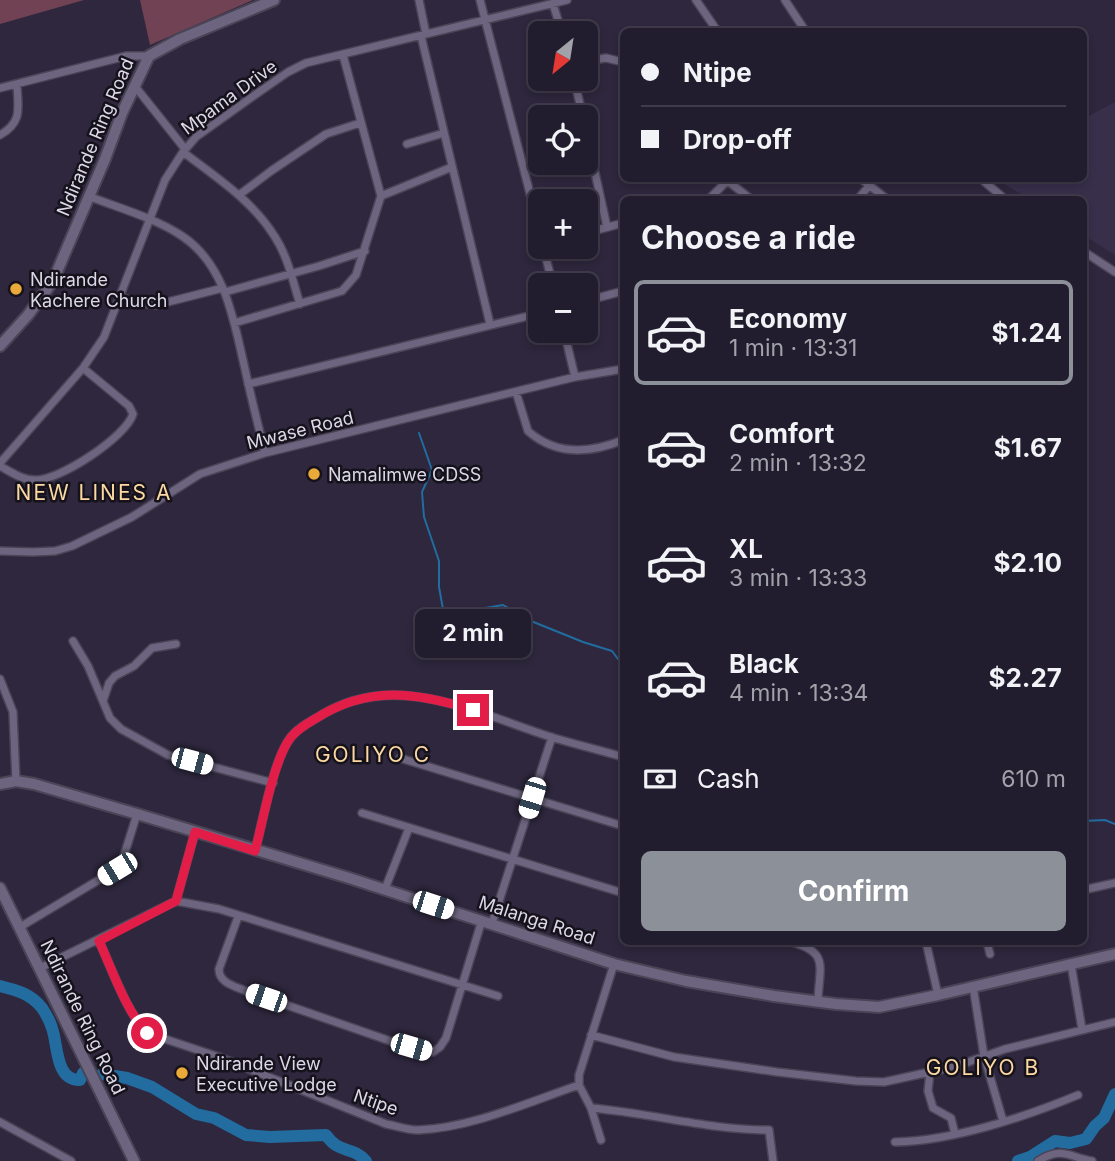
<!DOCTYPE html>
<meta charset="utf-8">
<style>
body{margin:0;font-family:Inter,sans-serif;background:#2a2636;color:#f1f3f6;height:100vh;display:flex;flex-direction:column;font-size:26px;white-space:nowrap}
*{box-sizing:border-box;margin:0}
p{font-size:23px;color:#a2a2aa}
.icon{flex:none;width:38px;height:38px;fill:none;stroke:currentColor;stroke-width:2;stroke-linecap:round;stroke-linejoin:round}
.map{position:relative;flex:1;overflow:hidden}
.panel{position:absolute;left:620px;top:196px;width:467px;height:749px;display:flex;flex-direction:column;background:#221d2e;border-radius:10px;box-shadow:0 4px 10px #0003,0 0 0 2px #3f3b4a}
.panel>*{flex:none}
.hud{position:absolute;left:620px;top:28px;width:467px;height:154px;border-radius:10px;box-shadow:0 4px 10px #0003,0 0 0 2px #3f3b4a;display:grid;align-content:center;height:154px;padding:0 21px;background:#221d2e}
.needle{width:46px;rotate:210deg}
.buttons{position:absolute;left:528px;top:21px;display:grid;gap:14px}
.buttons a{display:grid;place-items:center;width:70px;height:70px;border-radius:10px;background:#221d2e;box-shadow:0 4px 10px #0003,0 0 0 2px #3f3b4a;font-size:35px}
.end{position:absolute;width:32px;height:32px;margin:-16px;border:9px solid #e11d48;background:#fff;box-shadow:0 0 0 4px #fff}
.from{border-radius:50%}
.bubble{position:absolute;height:49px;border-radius:10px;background:#221d2e;box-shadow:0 4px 10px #0003,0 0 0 2px #3f3b4a;font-size:23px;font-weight:700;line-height:49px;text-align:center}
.car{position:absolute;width:21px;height:42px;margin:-21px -10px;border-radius:9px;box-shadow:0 0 5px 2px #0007;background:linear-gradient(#fff 24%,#345 0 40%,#fff 0 76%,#345 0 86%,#fff 0)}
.hud b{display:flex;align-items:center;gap:24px;height:66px;font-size:26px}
.hud b+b{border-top:2px solid #3f3b4a}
.hud i{width:18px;height:18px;background:#f1f3f6}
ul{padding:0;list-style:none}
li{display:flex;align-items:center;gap:21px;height:105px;margin:0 14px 10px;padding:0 7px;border:4px solid transparent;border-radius:10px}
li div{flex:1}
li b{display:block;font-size:26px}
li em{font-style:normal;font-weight:700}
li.active{border-color:#8c9099}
li>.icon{width:63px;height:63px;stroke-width:1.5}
h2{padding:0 21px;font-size:32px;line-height:84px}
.pay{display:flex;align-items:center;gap:18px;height:77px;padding:0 21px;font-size:26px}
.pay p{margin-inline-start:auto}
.button{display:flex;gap:14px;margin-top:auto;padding:14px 21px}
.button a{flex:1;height:80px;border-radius:10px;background:#8c9099;color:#fff;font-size:28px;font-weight:700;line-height:80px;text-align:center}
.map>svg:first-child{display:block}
.built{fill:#382f4b}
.green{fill:#704254}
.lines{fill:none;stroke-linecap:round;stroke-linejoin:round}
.stream{stroke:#226ca0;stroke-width:2}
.river{stroke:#226ca0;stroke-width:12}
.street-casing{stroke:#4a4457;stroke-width:10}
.secondary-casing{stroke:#4a4457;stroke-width:14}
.street{stroke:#6d657f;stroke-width:7}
.secondary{stroke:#6d657f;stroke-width:10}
.route{stroke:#e11d48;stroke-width:9}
.poi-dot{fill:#eaaa39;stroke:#15121c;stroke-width:2.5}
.labels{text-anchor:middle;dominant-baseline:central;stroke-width:5;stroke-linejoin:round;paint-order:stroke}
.street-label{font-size:18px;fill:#dcd8e7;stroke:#15121c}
.poi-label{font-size:18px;fill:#dcd8e7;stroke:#15121c;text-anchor:start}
.quarter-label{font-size:21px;letter-spacing:2px;fill:#fcd8a2;stroke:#15121c}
</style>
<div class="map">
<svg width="1115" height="1161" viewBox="0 0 1115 1161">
<rect width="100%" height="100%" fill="#2e273d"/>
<path class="built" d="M1115,102V255L1083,235V200L1029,199L1006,185L1001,179L1083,178V119Z"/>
<path class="green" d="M0,0H84L0,24Z
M140,0H253L150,45Z"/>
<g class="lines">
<path class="stream" d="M419,433L432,470L422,492L424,517L439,561V587L443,609L467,611L503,605L531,621L583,642L612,651L618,659L623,661
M1083,821L1105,820L1115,824
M99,1074H102"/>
<path class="river" d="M0,986C17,990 31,994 42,1008C46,1014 50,1021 52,1028C58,1044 55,1081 80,1080L83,1073
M102,1074L127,1078L152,1087L196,1114L214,1118L246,1135L270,1137L326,1135C340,1155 351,1145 366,1161
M1018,1161L1030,1157L1055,1141L1070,1143L1086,1139L1095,1126L1104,1118L1115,1094"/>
<defs>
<path id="street" d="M419,0L426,34
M480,0L541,236
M696,0L718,32
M785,0L806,32
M553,4L562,33
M421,36L490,324
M586,61L606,58L623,62
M574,79L583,117
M134,85L185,149
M0,88L126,56H149
M586,132L607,227
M0,135C23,122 18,108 17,85
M407,144L444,133
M183,152C216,177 253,201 275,237C288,257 293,282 300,304
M724,178L752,200
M860,178L888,200
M980,178L1006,200
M239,195L271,171L326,134L360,123
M88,196C119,208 155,218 182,236C226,265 234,322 245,369C251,397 258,425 265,453
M381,196L452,167
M708,200L727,181
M857,200L869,186
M586,233L623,223
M543,247L553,285
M1083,251L1115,272
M225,292L319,266L365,251
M120,297L140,303L156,305L223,288
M586,301L623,291
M234,323L342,291L356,275L381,196L343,55
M564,331L575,377
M248,384L541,313
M516,392L528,431C556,456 591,453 623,440
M0,463L83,368L104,337L165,180L183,152L196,137L252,97L288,72L306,63L567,0
M0,466C11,472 22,480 35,480C59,481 126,437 133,414L129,406L83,368
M0,551L33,552L55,551L72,546L132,517L200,474L265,453L575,377L623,369
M73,641L88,666L110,718L121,729L168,755L273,783
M0,679L13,712L16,781
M103,701L109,683L115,676L134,666L152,648L176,644
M400,758L623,826
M362,813L623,893
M255,851C263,821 272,768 287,743C294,730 308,723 320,716C394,669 476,713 551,737C574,744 599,750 623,757
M385,889L409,828
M1083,890L1115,883
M176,901L195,832
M238,917L219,969C219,983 234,986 246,991L396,1043L433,1052L440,1047L446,1038L482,920
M492,923L552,737
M20,927L117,869L122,862L137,814
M99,941C112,969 126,1011 147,1033L219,1057L386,1124C397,1126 408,1130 418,1130C471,1128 529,1102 579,1085
M791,942C830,952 819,967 818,1001
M926,942L938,995
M987,942L990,954
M1071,964L1082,1029
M40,968L176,901L219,909L498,996
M973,986L984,1056L1003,1121
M591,1035L674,1057L777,1072L856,1081L884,1082L957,1066L1005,1049L1115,1022
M930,1072L928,1091L933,1108L951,1118L955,1134
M591,1108C651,1113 709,1130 769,1130L773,1161
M0,1122L71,1161
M601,1140L591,1108L579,1085V1075L614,964
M895,1142C952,1141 1025,1117 1078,1095
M1038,1161C1062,1146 1069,1157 1092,1161"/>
<path id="secondary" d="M0,346L28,315L53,281L105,159L122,113L149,56L180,39L274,0
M0,784L16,781L34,784L137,814L349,878L614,964L686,981L774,996L836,1004L879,1007L938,995L1115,954
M0,888L134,1161"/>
</defs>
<use href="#street" class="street-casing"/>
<use href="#secondary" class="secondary-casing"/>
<use href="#street" class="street"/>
<use href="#secondary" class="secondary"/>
</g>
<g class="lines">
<path class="route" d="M147,1033C126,1011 112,969 99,941L176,901L195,832L255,851C263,821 272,769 287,743C293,732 304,725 315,719C368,685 416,692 473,710"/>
</g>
<g class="poi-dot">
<circle cx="16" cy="289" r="7"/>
<circle cx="314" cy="474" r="7"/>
<circle cx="182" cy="1073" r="7"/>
</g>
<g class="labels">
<g class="street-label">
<text transform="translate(229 97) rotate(-36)">Mpama Drive</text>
<text transform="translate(95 137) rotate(-67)">Ndirande Ring Road</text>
<text transform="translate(300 430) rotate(-14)">Mwase Road</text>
<text transform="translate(537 920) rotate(18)">Malanga Road</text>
<text transform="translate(83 1017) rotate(64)">Ndirande Ring Road</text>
<text transform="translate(376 1102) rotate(19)">Ntipe</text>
</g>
<g class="poi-label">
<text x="30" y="279">Ndirande<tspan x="30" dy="21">Kachere Church</tspan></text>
<text x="328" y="474">Namalimwe CDSS</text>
<text x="196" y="1063">Ndirande View<tspan x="196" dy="21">Executive Lodge</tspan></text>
</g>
<g class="quarter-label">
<text x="94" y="492">NEW LINES A</text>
<text x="373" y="754">GOLIYO C</text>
<text x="983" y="1067">GOLIYO B</text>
</g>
</g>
</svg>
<div class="buttons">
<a><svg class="needle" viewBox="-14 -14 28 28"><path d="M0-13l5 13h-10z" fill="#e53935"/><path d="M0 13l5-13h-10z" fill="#a2a2aa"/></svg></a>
<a><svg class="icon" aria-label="locate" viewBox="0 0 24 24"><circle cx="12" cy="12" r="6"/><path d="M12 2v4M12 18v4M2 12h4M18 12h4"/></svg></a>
<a>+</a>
<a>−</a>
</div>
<i class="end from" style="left:147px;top:1033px"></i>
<i class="end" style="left:473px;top:710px"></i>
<div class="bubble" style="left:415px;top:609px;width:116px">2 min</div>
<i class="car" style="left:192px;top:761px;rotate:105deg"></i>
<i class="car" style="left:532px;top:798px;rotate:197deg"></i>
<i class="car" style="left:117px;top:869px;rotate:239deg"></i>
<i class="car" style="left:433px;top:905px;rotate:108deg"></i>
<i class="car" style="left:266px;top:998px;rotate:289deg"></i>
<i class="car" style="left:411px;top:1047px;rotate:106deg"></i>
<div class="hud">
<b><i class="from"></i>Ntipe</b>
<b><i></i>Drop-off</b>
</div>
<section class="panel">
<h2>Choose a ride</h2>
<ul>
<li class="active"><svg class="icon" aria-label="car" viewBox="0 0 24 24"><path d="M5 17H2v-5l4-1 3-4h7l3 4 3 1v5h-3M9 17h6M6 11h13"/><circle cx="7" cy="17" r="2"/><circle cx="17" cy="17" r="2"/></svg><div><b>Economy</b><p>1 min · 13:31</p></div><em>$1.24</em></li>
<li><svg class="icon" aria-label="car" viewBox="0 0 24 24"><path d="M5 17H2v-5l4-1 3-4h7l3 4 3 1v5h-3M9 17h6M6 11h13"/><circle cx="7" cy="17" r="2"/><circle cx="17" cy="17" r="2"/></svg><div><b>Comfort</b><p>2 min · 13:32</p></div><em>$1.67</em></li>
<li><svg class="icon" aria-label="car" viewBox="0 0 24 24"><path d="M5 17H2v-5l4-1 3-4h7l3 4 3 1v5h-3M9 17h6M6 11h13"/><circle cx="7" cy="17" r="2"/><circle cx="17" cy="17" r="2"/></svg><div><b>XL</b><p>3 min · 13:33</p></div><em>$2.10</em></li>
<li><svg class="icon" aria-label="car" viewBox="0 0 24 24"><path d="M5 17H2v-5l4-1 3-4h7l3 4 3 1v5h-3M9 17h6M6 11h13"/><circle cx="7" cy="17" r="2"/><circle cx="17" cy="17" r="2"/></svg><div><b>Black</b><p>4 min · 13:34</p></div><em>$2.27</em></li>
</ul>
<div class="pay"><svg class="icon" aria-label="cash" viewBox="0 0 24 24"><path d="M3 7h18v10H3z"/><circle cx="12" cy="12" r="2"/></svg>Cash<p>610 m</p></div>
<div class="button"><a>Confirm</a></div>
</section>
</div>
